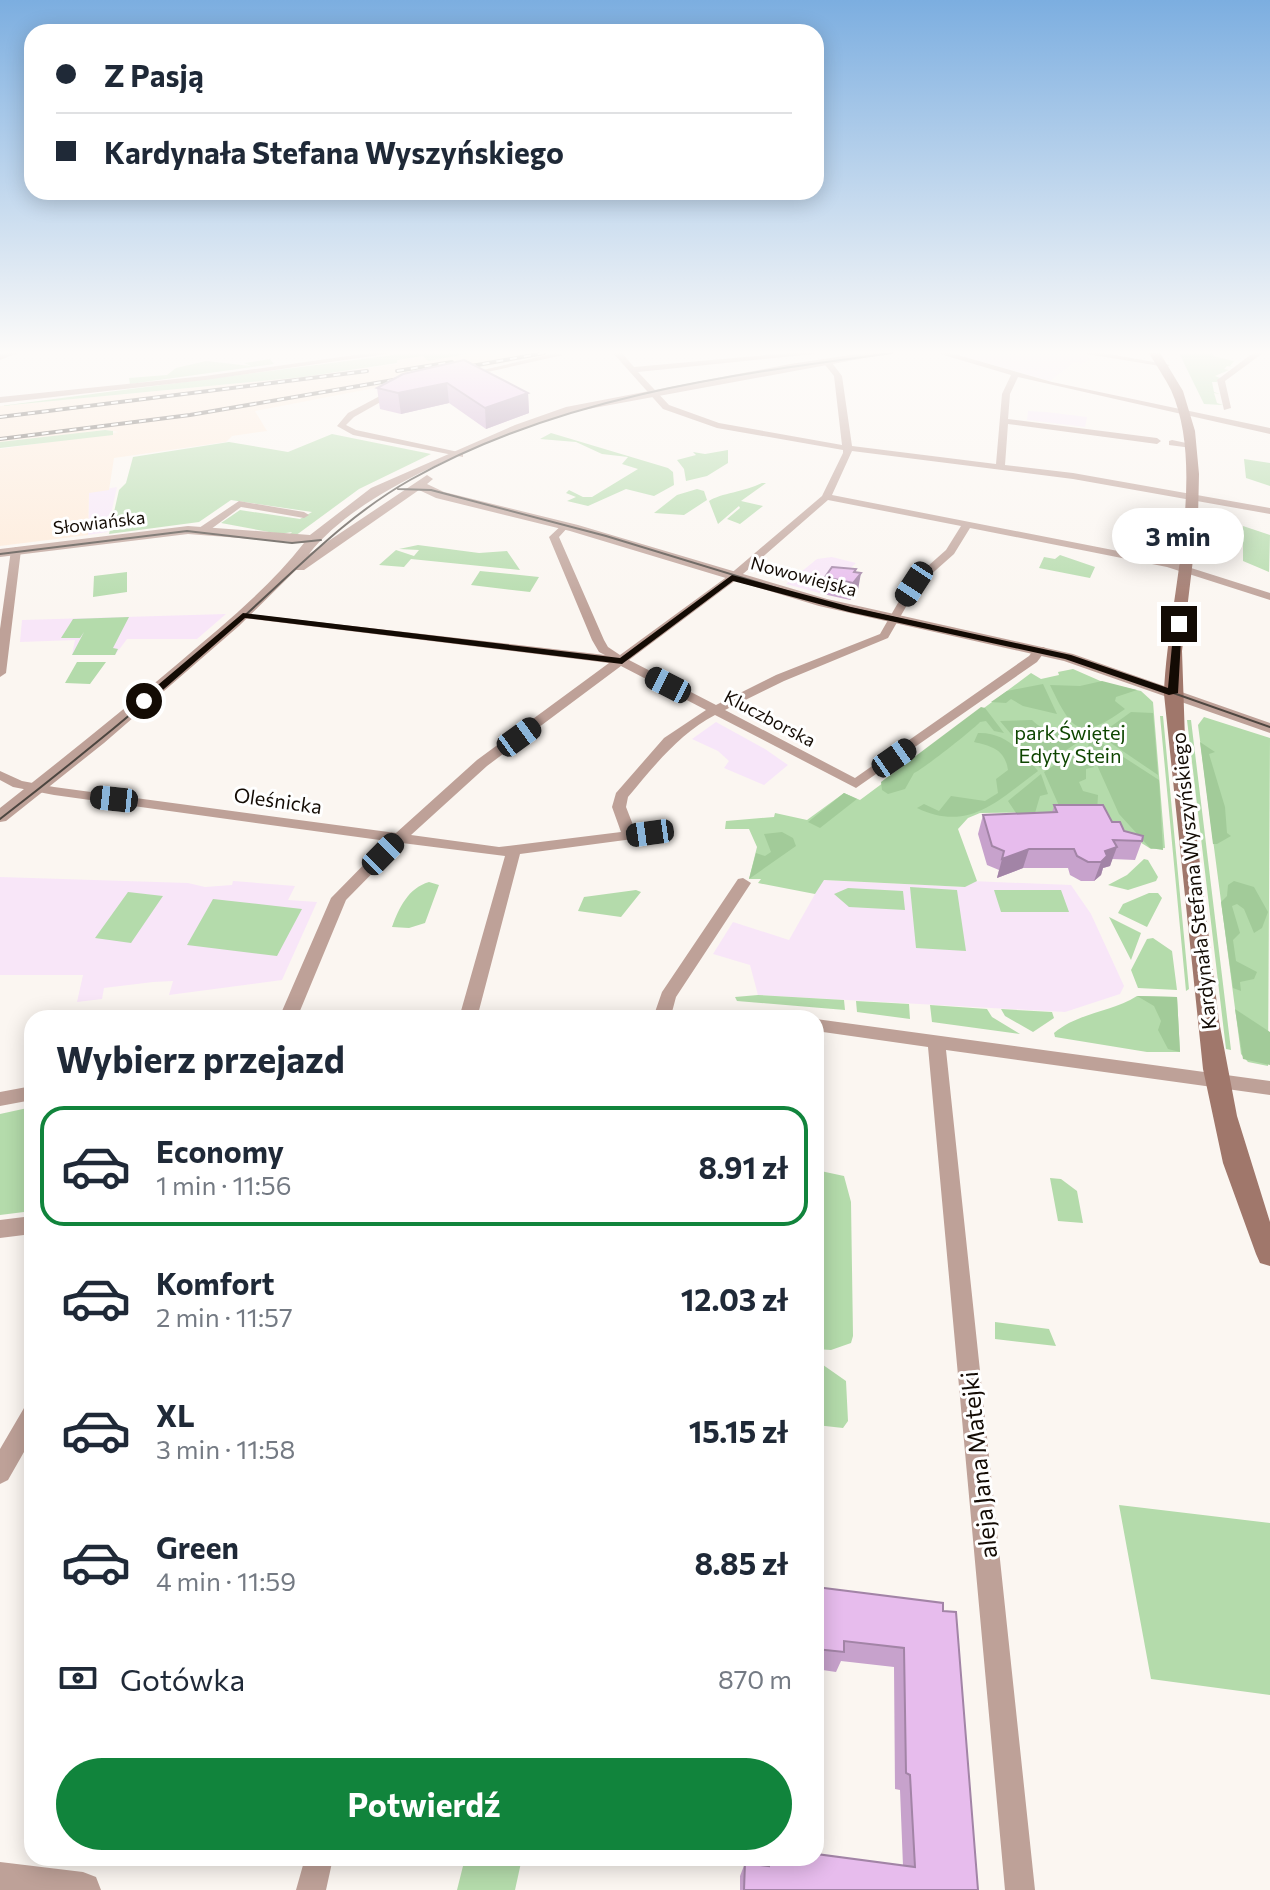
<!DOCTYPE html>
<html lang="pl">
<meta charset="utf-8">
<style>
body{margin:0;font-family:Commissioner,sans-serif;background:#f6f6f7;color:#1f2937;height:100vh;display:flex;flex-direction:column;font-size:30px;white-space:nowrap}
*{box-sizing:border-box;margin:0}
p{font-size:26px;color:#747a83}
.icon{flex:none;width:44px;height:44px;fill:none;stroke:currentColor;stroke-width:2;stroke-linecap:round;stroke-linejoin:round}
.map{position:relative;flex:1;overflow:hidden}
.sheet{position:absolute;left:24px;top:1010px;width:800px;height:856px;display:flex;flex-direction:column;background:#fff;border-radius:24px;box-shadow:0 4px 20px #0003}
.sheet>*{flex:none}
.top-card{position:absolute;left:24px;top:24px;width:800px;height:176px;border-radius:24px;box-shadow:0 4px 20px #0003;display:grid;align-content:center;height:176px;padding:0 32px;background:#fff}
.end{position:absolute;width:36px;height:36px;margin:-18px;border:10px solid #130b04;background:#fff;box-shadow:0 0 0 4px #fff}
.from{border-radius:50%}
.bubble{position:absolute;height:56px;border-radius:28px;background:#fff;box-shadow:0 4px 20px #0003;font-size:26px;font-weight:700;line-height:56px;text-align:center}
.car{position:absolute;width:24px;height:48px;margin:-24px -12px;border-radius:10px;box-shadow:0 0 6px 2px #0007;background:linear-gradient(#222 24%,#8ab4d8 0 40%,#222 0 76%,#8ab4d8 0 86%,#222 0)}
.top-card b{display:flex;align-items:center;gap:28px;height:76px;font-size:30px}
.top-card b+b{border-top:2px solid #e0e1e3}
.top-card i{width:20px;height:20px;background:#1f2937}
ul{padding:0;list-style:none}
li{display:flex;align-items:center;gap:24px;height:120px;margin:0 16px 12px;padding:0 16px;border:4px solid transparent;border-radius:24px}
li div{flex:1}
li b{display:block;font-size:30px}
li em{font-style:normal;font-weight:700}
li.on{border-color:#11843c}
li>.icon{width:72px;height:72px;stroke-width:1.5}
h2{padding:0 32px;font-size:36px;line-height:96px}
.pay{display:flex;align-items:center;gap:20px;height:88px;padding:0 32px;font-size:30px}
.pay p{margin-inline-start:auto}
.action{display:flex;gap:16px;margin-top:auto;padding:16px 32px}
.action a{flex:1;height:92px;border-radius:48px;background:#11843c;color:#fff;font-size:32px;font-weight:700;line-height:92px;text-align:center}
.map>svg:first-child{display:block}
.commercial{fill:#f7e6f9}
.built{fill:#feead8}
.education{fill:#f8e6f8}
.green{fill:#b4dbab}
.forest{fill:#a2cb99}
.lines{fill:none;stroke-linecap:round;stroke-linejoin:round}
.minor{fill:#bea198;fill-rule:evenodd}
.tertiary{fill:#bea198;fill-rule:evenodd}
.secondary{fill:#a0776b;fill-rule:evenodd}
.tram{stroke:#4d4640;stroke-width:2}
.rail-casing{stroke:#4d4640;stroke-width:4}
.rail{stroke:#fff;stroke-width:2;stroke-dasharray:7;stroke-linecap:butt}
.wall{fill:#c7a2cc}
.shaded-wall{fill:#a284a6}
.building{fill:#e7bced;stroke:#a284a6;stroke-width:2}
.route{fill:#130b04}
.labels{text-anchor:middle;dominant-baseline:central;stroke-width:6;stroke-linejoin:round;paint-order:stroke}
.far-street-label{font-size:18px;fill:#130b04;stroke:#fff}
.park-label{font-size:20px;fill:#0e4500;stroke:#fff}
.street-label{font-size:20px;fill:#130b04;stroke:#fff}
.near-street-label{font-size:24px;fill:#130b04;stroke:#fff}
</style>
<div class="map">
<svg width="1270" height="1890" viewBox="0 0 1270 1890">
<rect width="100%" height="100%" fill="#fbf6f1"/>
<path class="commercial" d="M1028,411L1046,412L1087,417L1085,427L1027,420Z
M117,487L107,532L88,535L89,492Z
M716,722L765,749L788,765L764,785L724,768L729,761L718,751L692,739Z"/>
<path class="built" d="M472,353H557L255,411L267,431L232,436L226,442L114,458L109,490L89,493L88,535L0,546V449L119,432L105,430L0,442V406L303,377L397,364V360L424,356L429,360Z"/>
<path class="education" d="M952,353H1075L1092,358L1082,364L1074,362L1050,381Z
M832,557L856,563L823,594L786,584L817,559Z
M226,614L197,639H127L115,655H72L75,640L20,642L22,620Z
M0,877L188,883L205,887L232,885L233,881L295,886L288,900L317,902L282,980L169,995L173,981L153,982L104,988L102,999L77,1002L83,975H0Z
M823,880L965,887L971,881L1071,885L1091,914L1124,986L1120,994L1065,1012L758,995L750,965L713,954L733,922L789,940Z"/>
<path class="green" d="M409,353H472L428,361L423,356L397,360V363L303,377L0,406Z
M1179,353H1215L1213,356L1234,361L1230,366L1235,367L1227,366L1224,369L1229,370L1215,376L1220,378L1217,382H1212L1214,392L1220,394L1214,393L1217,403L1223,405L1204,404Z
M270,359L274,364L130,384L129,378L167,375L176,368L206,361L251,366L244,363Z
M105,430L113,431V435L0,448V442Z
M551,433L668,468L673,472L674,485L654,496L626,489L588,506L567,501L576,497L566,493L569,490L583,497H592L638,469L622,464L628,457L602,454L576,442L540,439Z
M332,434L431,454L359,489L295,536H288L292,532L280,534L221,523L240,510L300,519L312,512L231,500L199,522L109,534L119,490L126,483L133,457L229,442L288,452Z
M728,450V463L707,476L686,481L684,469L677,460L696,455L693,452L705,454Z
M1244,459L1270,463V486L1246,478Z
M762,483H766L741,501L763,506L740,524L727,519L740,508L739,506L718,524L709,501C721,493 744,492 762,483Z
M697,489L704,491L707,500L684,515L654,513L677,495Z
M1243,526L1270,535L1269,572L1243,561Z
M418,545L479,553L507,551L520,570L411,559L404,567L379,565L396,550L414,556L419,550L399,549Z
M1060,555L1095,567L1090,578L1039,568L1044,557L1055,559Z
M480,571L539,577L530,592L471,585Z
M127,572V592L93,597L94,576Z
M129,617L113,648L118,649L115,655H72L84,632L80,638H61L73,619Z
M77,662H106L90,684L65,683Z
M1073,669L1105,683L1141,691L1153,702L1165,848L1151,849L1119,829L1066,812L980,813L968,818L958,829L977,881L965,887L824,880L815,894L758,883L761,879H749L757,847L749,829H725L726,821L774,817L775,813L807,820L844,793L860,800L1031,673L1041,679L1059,675L1058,672Z
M1160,716H1163L1189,989L1186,991Z
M1204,717L1270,738L1268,1066L1248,1062L1241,1054L1198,725Z
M1187,720H1191L1231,1050L1226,1049Z
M1144,859L1148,860L1158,877L1156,881L1128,890L1108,885L1127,875Z
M429,882L439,885L425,923L409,928L392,927C399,908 408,888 429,882Z
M910,887L957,890L966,951L916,948Z
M848,888L903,891L905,910L849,907L834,894Z
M636,890L641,892L621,917L578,911L584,897Z
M1061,890L1069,912H1001L994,890Z
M128,892L163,896L131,943L95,938Z
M1149,893H1158L1162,898L1147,927L1118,913L1123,904Z
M213,899L302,909L277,956L187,945Z
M1109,917L1141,933L1131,960Z
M1153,938L1172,951L1177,990L1138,988L1131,970L1147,939Z
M758,995L844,1000L845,1010L737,1001L735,997Z
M1137,996L1177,997L1180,1052H1147L1055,1037L1054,1033C1079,1012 1110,1013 1137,996Z
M856,1001L909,1004L910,1019L857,1012Z
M930,1005L987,1009L992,1017L1020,1034L932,1022Z
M1001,1009L1052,1012L1054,1018L1033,1032L1005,1016Z
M32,1107V1211L0,1215V1114Z
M816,1170L844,1176L851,1202L853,1336L851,1343L831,1350L816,1349Z
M1050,1178L1061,1179L1077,1191L1083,1223L1058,1221Z
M995,1322L1049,1329L1056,1346L995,1339Z
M816,1360L846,1381L848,1421L843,1428L816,1425Z
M1119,1505L1270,1523V1695L1151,1679Z
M465,1858H522L515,1890H457Z"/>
<path class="forest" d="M1102,681L1137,690L1116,697L1115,701L1125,709C1080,741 1073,733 1050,685L1080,686Z
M1043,684L1057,714L1023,706L1011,699L1006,703L991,702L1007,691Z
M981,707L985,708L1004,733L994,731L986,721L980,722C974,729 922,770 914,773L905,789L888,794L882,790L881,782Z
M1131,712L1153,713L1158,775L1099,735Z
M1032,720C1046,735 1066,728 1081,740L1040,768L1000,721Z
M978,733C1006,732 1022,752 1038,771C998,800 969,833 917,808L924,804L939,811L951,796L985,801L998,793L996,779L1008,770C1005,749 991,746 974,742Z
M1094,738L1159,780L1163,850L1150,848L1119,814L1088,745Z
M1200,742L1215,752L1209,754L1225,807L1227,833L1231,836L1217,844H1213Z
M1081,747L1094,767L1086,769V779L1079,782L1083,791L1098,795L1097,812L1060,808L1044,772Z
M1041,774L1048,794L1040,796L1035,813H1016L1008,801Z
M844,793L857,799L820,828L808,822Z
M782,832L793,838L796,846L749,879L756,853L765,856L771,852L764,834Z
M1234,881L1254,887L1268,912L1262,928L1254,933L1244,909L1237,904L1232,906L1240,933L1233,940L1236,961L1257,972L1254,979L1240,982L1241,991L1233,988L1221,902L1227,896L1228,885Z
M1137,996L1177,997L1180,1052L1168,1049L1158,1030L1161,1021L1154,1006Z
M1235,1009L1270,1032V1065L1243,1059Z"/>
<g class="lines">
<path class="minor" d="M5,353H18L0,360V355Z
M369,353H393L205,380L0,403V397L205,376Z
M556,353L563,355L465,377L461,375Z
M613,353H622L634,367L788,353H823L638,372L669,405L719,423L842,445L834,376L822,361L829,359L842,376L852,446L996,464L1002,394L1011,375L937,353H951L1052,382L1270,428V434L1018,377L1010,394L1008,419L1157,438L1161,441L1157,444L1008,424L1005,465L1073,473L1270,508V514L1073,479L852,451L832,495L1169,561L1270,593V600L1167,567L970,528L954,554L918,586L888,638L784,681L725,710L855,778L1029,656L1036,647H1044L1046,650L1037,662L856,788L715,715C679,734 654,766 628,797L626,807L635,830L663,829L665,832L663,835L520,854L477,1018H459L505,856L402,843L346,900L297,1018H279L331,898L387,841L54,795L13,787L0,780V771L22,781L54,787L396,833L477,760L609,663L243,618L237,615L239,613L605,655L599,652L592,640L549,537L564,523L569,526L559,537L604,640L608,647L620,655L728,576L822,496L843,453V450L717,428L663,409ZM828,500L961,526L946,550L910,582L880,634L776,675L716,705L629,660L736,580ZM621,666L706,710L664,738L616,793L612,807L621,832L499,847L411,835L487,766Z
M1081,353H1104L1170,365L1166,367Z
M1253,353H1263L1225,381L1231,408L1224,410L1217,380Z
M393,389L400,391L354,417L346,425L356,430L463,453V457L353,435L337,426L348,413Z
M1172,440L1196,445L1192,448L1169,445V441Z
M239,501L304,512L309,515L304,518L241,507L207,532H199V528Z
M16,547L21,550L6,673L0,677V629L11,550Z
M743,878L751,883L676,997L672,1012L707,1014L710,1018H629L632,1014L655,1012L662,992L738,879Z
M816,1019L1270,1081V1095L946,1050L1035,1890H1005L928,1047L816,1031Z
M32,1086V1100L0,1106V1092Z
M32,1216V1234L0,1238V1220Z
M32,1405V1438L8,1480L0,1484V1449L24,1408Z
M305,1858H333L326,1890H296Z"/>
<path class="tertiary" d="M864,353H892L572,412C491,440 361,487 309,554L427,475L433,479L427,484L444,492L578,525L827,599L1073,654L1270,723V733L1064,661L819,606L570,531L436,498L419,490L304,570H296L239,626L104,743L6,821L0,822V808C61,760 121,712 181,661C224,624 269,588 304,543L188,534L0,557V549L188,526L310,535L371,488L515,425L566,407L790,364Z
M0,1862L83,1872L96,1877L101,1890H0Z"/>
<path class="secondary" d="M1149,353H1160L1183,391L1195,431L1199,474L1198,518L1182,651L1185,740L1219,1021L1237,1116L1270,1222V1266L1260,1263L1256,1254L1223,1163L1203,1069L1164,694C1167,604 1208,473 1171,390C1165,378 1156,365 1149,353Z"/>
<path class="tram" d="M398,489L431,490L606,536L822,602L1071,657L1270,727
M0,554L187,531L292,543L321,540
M0,819C83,755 164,688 242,618C297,569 345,517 410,480C557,397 727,375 892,353"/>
<defs>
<path id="rail" d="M455,369L544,353
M397,371L452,362
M0,417L367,371
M0,439L190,415L411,377"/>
</defs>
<use href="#rail" class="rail-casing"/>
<use href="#rail" class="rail"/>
</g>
<path class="wall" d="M403,374L528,393L529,413L486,429L449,403L401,414L380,409L377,388Z
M856,572L858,590L850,600L823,594L825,577Z
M1054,805L1112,822L1124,831L1142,841L1135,860L1112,859L1110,866L1103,868L1101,875L1094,881H1081L1070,875L1068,868H1023L997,878L999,870L987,865L978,834L983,815L1052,813Z
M816,1587L943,1603L978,1890H740V1876L745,1863L764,1866L765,1858H816L903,1866L900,1790L895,1789L894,1667L841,1661L836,1672L816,1669Z"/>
<path class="shaded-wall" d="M447,383L449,403L401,414L398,393Z
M528,393L529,413L486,429L485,408Z
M856,569L855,581L861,573L858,590L850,600L854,572Z
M1117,847L1110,866L1103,868L1101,875L1094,881L1105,851Z
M1029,849L1023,868L997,878L1002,859Z"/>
<path class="building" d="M464,360L528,393L485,408L447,383L398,393L377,388L403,374Z
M832,567L856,569L854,572L861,573L853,583L825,577Z
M1054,805H1103L1112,822H1120L1124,831L1143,836L1142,841L1113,840L1117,847L1105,851L1107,856L1101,862H1088L1077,856L1074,849H1029L1002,859L1004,851L992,846L983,815L1057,812Z
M816,1587L943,1603V1611L956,1612L978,1890H744L745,1863L769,1866V1858H816V1854L915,1867L910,1775L906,1773L904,1648L844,1641V1652L816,1649Z"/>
<linearGradient id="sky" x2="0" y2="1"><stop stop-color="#7caee0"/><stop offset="0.57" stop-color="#fdfbf9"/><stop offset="1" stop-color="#fdfbf9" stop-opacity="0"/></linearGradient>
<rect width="1270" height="618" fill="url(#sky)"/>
<path class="route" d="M732,575L851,607L1071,655L1168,688L1174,624L1182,622L1178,693L1169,695L1065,659L849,612L733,581L622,664L245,618L148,703L139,701L243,613L620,658Z"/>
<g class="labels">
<g class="far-street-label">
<text transform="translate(99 522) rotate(-7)">Słowiańska</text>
<text transform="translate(804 576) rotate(15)">Nowowiejska</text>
<text transform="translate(770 718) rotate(28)">Kluczborska</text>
</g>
<g class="park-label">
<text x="1070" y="732">park Świętej<tspan x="1070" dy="23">Edyty Stein</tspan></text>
</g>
<g class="street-label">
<text transform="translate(278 800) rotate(8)">Oleśnicka</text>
<text transform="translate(1193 881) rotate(-96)">Kardynała Stefana Wyszyńskiego</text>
</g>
<g class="near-street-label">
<text transform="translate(978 1465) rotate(-96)">aleja Jana Matejki</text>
</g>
</g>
</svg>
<i class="end from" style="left:144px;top:701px"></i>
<i class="end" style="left:1179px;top:624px"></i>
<div class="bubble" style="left:1112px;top:508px;width:132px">3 min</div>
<i class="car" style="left:914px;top:584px;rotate:213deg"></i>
<i class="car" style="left:668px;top:685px;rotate:297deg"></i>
<i class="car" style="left:519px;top:737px;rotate:54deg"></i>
<i class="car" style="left:894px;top:758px;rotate:55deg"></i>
<i class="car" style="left:114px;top:799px;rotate:276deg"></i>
<i class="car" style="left:650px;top:833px;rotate:262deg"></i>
<i class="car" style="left:383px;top:854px;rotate:45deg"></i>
<div class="top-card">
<b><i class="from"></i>Z Pasją</b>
<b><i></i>Kardynała Stefana Wyszyńskiego</b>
</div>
<section class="sheet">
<h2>Wybierz przejazd</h2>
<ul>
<li class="on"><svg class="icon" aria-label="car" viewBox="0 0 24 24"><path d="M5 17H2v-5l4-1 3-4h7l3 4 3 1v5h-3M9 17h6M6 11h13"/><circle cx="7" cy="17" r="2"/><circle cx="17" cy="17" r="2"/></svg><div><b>Economy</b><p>1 min · 11:56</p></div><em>8.91 zł</em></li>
<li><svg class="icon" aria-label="car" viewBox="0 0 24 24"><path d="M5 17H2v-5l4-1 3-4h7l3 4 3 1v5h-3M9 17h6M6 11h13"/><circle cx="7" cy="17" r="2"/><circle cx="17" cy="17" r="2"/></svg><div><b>Komfort</b><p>2 min · 11:57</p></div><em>12.03 zł</em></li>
<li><svg class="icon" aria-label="car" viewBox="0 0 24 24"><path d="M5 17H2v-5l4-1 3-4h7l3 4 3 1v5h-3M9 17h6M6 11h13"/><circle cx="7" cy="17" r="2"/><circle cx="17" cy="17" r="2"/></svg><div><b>XL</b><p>3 min · 11:58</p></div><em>15.15 zł</em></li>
<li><svg class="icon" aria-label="car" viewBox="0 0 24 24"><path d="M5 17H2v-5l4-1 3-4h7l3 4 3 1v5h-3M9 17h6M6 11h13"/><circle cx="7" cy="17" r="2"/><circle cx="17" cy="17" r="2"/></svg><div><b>Green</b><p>4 min · 11:59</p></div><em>8.85 zł</em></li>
</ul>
<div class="pay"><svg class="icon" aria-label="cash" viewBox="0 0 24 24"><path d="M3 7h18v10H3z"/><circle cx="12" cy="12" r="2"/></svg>Gotówka<p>870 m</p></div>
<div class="action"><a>Potwierdź</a></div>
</section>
</div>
